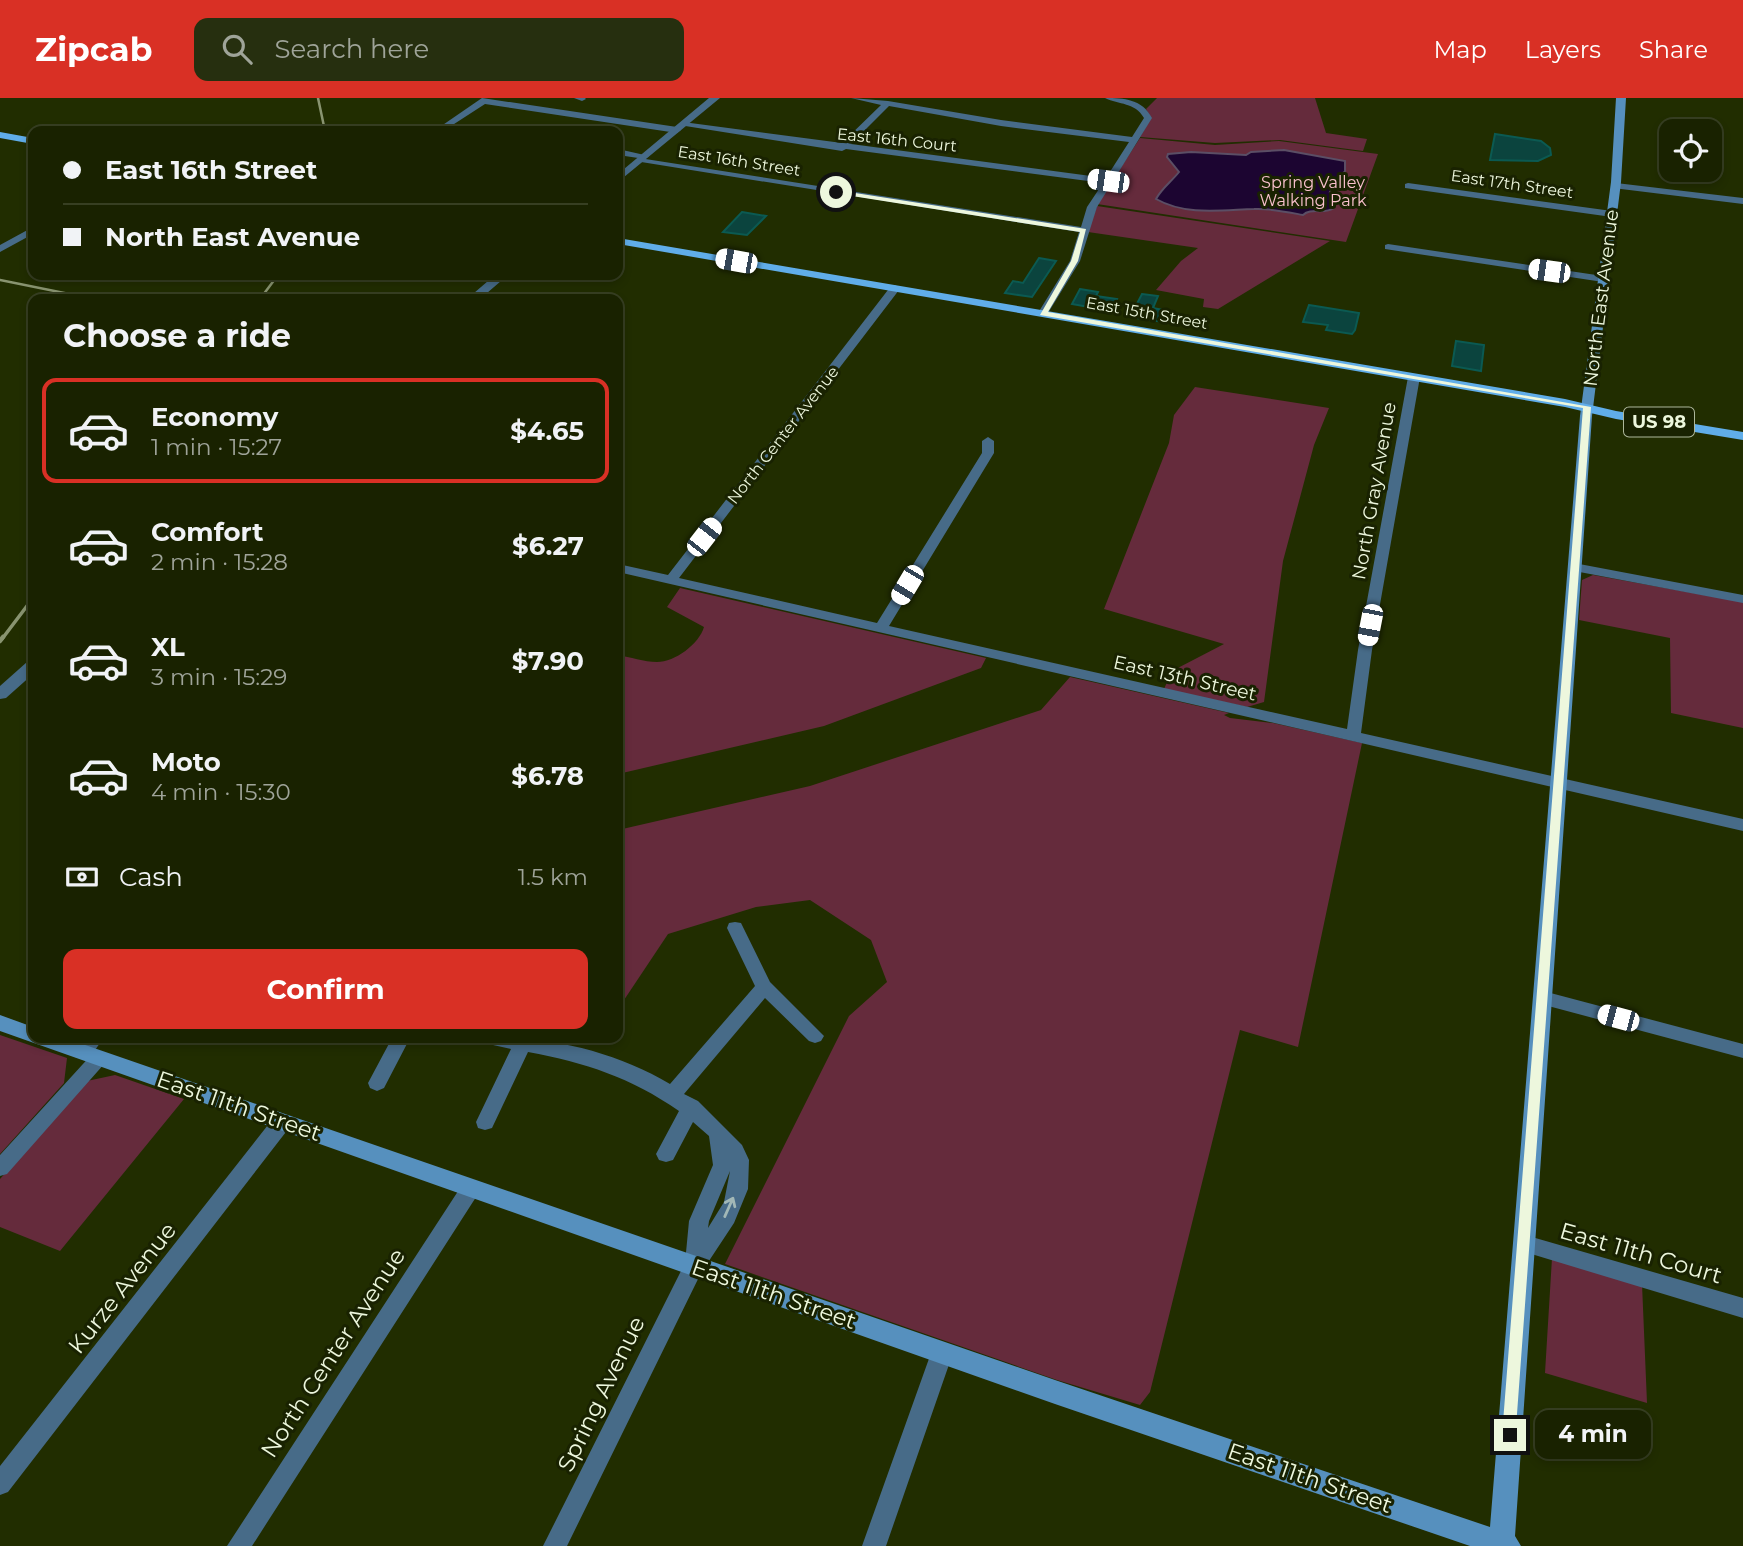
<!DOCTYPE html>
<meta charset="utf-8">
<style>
body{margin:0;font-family:Montserrat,sans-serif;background:#262f0f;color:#f1f3f6;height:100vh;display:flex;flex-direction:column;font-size:26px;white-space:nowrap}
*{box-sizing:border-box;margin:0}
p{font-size:23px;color:#9fa499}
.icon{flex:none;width:38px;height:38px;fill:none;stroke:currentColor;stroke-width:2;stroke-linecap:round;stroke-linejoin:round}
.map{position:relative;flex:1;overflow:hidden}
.sheet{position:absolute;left:28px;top:196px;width:595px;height:749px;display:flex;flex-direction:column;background:#192200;border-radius:14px;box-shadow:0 4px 10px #0003,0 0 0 2px #373f22}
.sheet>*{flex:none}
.top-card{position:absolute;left:28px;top:28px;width:595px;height:154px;border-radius:14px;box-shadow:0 4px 10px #0003,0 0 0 2px #373f22;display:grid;align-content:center;height:154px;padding:0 35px;background:#192200}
.tools{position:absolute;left:1659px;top:21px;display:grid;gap:14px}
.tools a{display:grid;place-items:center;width:63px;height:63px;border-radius:14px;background:#192200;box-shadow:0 4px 10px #0003,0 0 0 2px #373f22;font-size:35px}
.end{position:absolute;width:32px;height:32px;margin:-16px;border:9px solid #edf7dd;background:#111;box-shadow:0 0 0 4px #111}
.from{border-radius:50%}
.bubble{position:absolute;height:49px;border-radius:14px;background:#192200;box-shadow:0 4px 10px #0003,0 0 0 2px #373f22;font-size:23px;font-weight:700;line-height:49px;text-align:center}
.car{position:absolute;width:21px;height:42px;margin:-21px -10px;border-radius:9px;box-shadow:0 0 5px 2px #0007;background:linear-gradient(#fff 24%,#345 0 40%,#fff 0 76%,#345 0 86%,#fff 0)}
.top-card b{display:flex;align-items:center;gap:24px;height:66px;font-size:26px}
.top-card b+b{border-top:2px solid #373f22}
.top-card i{width:18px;height:18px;background:#f1f3f6}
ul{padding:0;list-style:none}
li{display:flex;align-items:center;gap:21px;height:105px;margin:0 14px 10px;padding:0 21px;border:4px solid transparent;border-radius:14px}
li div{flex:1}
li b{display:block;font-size:26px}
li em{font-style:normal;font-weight:700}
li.on{border-color:#d93025}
li>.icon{width:63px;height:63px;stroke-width:1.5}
h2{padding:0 35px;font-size:32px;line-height:84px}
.pay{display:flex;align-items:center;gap:18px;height:77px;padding:0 35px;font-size:26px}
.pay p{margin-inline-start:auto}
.action{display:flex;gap:14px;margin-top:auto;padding:14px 35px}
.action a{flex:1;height:80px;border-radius:14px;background:#d93025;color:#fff;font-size:28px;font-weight:700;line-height:80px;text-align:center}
header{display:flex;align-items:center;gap:42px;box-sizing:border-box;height:98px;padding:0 35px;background:#d93025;color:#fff}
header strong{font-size:33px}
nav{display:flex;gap:38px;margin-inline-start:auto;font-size:24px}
.search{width:490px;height:63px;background:#262f0f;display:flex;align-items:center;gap:18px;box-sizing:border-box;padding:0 24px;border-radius:14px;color:#9fa499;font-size:26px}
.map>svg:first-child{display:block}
.green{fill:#652b3c}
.water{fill:#1c0531;stroke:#5b4e65;stroke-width:2}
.building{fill:#0b443e;stroke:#0b5a52;stroke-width:2}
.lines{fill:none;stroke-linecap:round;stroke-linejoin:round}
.minor{fill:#476b88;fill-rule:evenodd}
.tertiary{fill:#476b88;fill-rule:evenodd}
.secondary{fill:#5690be;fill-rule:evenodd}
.primary{fill:#60ade9;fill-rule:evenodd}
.rail-far2{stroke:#899470;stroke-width:2.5}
.rail-far1{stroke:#899470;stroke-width:3.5}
.rail{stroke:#899470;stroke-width:4.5}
.oneway{stroke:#a2b8b7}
.route{fill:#edf7dd}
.labels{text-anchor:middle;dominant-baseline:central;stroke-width:6;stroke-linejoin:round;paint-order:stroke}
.far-street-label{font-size:16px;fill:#edf7dd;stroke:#192201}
.far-park-label{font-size:16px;fill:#fac1ce;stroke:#192201}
.shield{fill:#192201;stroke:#adb79b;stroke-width:2}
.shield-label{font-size:18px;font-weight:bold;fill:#edf7dd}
.street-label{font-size:19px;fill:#edf7dd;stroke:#192201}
.near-street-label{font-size:23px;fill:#edf7dd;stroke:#192201}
</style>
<header>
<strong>Zipcab</strong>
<div class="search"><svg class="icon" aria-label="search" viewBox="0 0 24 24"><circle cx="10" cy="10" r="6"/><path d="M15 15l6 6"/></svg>Search here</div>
<nav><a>Map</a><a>Layers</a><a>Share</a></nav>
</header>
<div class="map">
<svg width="1743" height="1448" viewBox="0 0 1743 1448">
<rect width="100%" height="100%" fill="#212d00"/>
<path class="green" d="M1157,0H1315L1326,35L1367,41L1363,53L1280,42L1215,45L1140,39L1151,20L1146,11Z
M1140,40L1215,47L1279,43L1378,56L1346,144L1097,106Z
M1097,108L1330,143L1218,211L1203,209L1204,201L1156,192L1181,163L1198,150L1088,134Z
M1195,289L1329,310L1314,347L1283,463L1264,604L1247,609L1164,591L1172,573L1224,546L1104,511L1169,345L1174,317Z
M1593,477L1743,504V630L1671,615L1670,540L1579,522L1582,482Z
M680,490L986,560L981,570L824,628L618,676V557C630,559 644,564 657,564C675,564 699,546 704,529L667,509Z
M1070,579L1229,615L1224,617L1230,620L1273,625L1362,645L1298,949L1240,932L1150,1294L1140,1307L1057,1282L725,1166L849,918L887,884L871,842L810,802L756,809L668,836L618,911V732L810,688L1041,612Z
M0,937L67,960L64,985L0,1056Z
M115,977L184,1001L60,1153L0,1129V1081L87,983Z
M1552,1160L1642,1186L1647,1305L1545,1275Z"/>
<path class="water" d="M1284,52L1345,63V73L1330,94L1335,97L1334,110C1324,117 1311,109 1303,117C1287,114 1269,110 1254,111C1222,112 1186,118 1156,101C1162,90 1171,84 1179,74L1167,59L1168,56L1191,54L1246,57L1251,54Z"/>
<path class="building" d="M1495,36L1541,43L1550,50L1551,57L1538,63L1490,62Z
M742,114L766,118L747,137L723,134Z
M1039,160L1056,163L1032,199L1005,195L1013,183L1023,185Z
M1080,191L1098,194L1096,198L1117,201L1111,213L1072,206Z
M1142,196L1158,198L1153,210L1168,213L1163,224L1130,219Z
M1309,207L1359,215L1355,232L1352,236L1326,232L1328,227L1303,224Z
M1456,243L1484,247L1481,273L1452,268Z"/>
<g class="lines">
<path class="minor" d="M482,0L677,29L681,32L677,35L485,6L451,28L470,33H434Z
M574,0H585L586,1L582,3Z
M851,0L888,3L1001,22L1132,39L1144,20C1135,4 1119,7 1105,0C1124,0 1142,1 1152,20L1097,109L1080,163L1048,215L1043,218L1038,215L1070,163L1079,134L635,63L639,60L1081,129L1087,109L1103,85L846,51L842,53L679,27L683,24L842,45L881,7ZM889,8L1001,28L1129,44L1106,80L851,46Z
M618,51L649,58L645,61L618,57Z
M1408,85L1612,113L1617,116L1612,119L1405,90V86Z
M1616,85L1743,100V106L1613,90V86Z
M33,129V136L0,154V147Z
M1388,146L1603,178L1608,181L1603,184L1385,151V147Z
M895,187L900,190L899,192L679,480L877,525L982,355V343L988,339L994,343V355L889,528L1347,631L1358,552L1408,279L1414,276L1420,279L1372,552L1361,635L1743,721V733L618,474V466L668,477L891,188Z
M1574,465L1743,497V505L1569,472V466Z
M735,824L741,825L770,884L824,938L821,943L815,945L809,943L765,900L684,996L698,1003L742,1047L749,1062L748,1091L734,1125L701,1175L567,1448H543L685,1165L689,1123L713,1067L709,1038L693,1024L673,1062L666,1064L659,1062L656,1056L679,1013C630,979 586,965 528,954L492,1030L485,1032L478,1030L476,1024L511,951L484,945L481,940C546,937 614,953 670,986L755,888L727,830L729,825ZM730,1073L724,1104L708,1130L709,1123Z
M1543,893L1743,946V960L1537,905L1534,900L1537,895Z
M83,940H103C97,951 87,964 75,959L72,954Z
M392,940H410L384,990L377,993L370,990L368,985Z
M99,953L105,955L108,960L105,965L7,1076L0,1078V1057L93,955Z
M282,1016L289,1018L291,1024L289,1030L8,1394L0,1397V1368L275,1018Z
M471,1081L478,1084L481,1090L478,1096L252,1448H227L464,1084Z
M1525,1137L1743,1200V1220L1518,1152L1515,1146L1518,1140Z
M942,1245L950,1248L953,1255L886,1448H862L931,1255L934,1248Z"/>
<path class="tertiary" d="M709,0H720L618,84V76Z
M495,177H508L480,201H467Z
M33,563V576L6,600L0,601V588L27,564Z"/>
<path class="secondary" d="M1616,0H1626L1621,84L1592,318L1515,1438L1521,1448H1470L1055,1306L0,933V917L33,929V940H65L1055,1282L1490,1429L1580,318L1611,84Z"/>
<path class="primary" d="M0,34L33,40V46L0,40Z
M618,140L1565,301L1616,313L1743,334V342L1616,321L1565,309L618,146Z"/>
<path class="rail-far2" d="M318,0L325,33
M0,182L94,201
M245,201L248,198
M260,201L278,177"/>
<path class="rail-far1" d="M2,541L33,500"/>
<path class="rail" d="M0,543L3,539"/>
</g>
<defs><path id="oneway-shaft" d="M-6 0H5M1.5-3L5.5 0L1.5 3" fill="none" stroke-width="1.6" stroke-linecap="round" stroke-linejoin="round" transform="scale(1.75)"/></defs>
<use class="oneway" href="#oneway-shaft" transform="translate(729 1109) rotate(-66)"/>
<path class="route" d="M836,92L1086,131L1078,163L1048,214L1591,309L1515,1343L1510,1345L1504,1343L1502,1337L1583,310L1040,217L1071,163L1080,134L833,95Z"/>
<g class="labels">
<g class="far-street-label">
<text transform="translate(897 42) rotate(6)">East 16th Court</text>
<text transform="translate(739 63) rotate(9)">East 16th Street</text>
<text transform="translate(1512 86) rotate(8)">East 17th Street</text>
<text transform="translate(1147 215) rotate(10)">East 15th Street</text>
<text transform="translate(783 337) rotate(-52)">North Center Avenue</text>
</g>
<g class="far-park-label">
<text x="1313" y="84">Spring Valley<tspan x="1313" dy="18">Walking Park</tspan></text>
</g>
<rect class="shield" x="1624" y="309.5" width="70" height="29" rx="5"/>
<g class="shield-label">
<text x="1659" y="324">US 98</text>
</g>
<g class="street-label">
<text transform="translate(1601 200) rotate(-83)">North East Avenue</text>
<text transform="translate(1374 393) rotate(-80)">North Gray Avenue</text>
<text transform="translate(1185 580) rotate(13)">East 13th Street</text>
</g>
<g class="near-street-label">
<text transform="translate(239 1008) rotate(19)">East 11th Street</text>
<text transform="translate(1641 1155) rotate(16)">East 11th Court</text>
<text transform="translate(122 1190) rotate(-52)">Kurze Avenue</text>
<text transform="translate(774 1196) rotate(19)">East 11th Street</text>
<text transform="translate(333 1255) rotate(-57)">North Center Avenue</text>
<text transform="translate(601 1296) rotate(-64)">Spring Avenue</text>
<text transform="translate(1310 1380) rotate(19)">East 11th Street</text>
</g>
</g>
</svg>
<div class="tools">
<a><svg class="icon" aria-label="locate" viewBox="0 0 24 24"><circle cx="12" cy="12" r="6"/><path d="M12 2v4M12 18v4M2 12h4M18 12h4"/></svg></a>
</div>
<i class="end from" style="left:836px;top:94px"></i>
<i class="end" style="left:1510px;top:1337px"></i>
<div class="bubble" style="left:1535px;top:1312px;width:116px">4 min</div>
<i class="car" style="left:1108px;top:83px;rotate:278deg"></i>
<i class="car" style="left:736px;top:163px;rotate:280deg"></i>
<i class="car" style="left:1549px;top:173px;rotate:278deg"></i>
<i class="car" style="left:704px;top:439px;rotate:38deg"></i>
<i class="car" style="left:907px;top:487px;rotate:211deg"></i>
<i class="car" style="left:1370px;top:527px;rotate:191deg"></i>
<i class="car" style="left:1618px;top:920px;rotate:285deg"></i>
<div class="top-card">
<b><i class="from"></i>East 16th Street</b>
<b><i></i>North East Avenue</b>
</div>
<section class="sheet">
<h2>Choose a ride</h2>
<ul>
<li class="on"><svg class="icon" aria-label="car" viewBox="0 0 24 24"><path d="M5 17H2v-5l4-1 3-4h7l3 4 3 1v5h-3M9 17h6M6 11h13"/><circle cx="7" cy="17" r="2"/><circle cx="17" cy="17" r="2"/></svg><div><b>Economy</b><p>1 min · 15:27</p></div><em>$4.65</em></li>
<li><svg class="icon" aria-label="car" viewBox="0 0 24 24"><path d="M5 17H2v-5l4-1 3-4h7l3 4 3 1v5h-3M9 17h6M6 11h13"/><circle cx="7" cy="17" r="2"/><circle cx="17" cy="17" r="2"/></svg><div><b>Comfort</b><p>2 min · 15:28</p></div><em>$6.27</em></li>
<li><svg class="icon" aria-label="car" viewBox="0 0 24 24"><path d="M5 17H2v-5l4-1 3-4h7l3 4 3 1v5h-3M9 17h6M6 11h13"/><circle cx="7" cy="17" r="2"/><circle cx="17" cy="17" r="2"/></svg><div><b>XL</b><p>3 min · 15:29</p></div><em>$7.90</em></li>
<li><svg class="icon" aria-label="car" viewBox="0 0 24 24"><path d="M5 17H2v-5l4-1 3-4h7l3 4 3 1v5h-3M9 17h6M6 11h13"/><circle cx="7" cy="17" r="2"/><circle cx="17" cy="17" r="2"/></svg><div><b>Moto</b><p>4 min · 15:30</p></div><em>$6.78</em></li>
</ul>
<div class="pay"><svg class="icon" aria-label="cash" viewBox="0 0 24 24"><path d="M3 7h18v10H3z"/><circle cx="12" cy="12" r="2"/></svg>Cash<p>1.5 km</p></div>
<div class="action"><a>Confirm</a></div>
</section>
</div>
